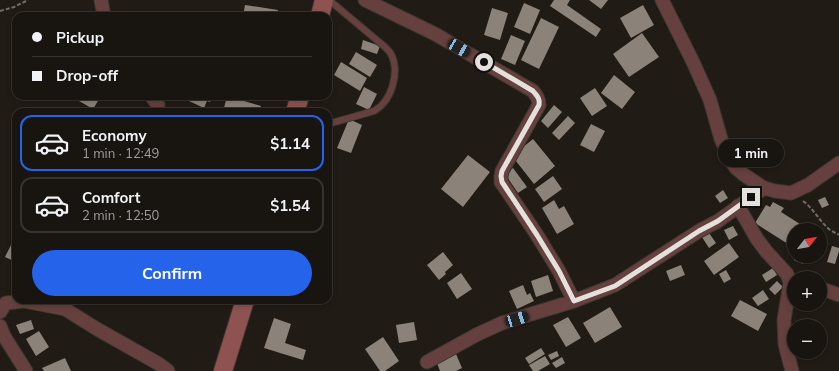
<!DOCTYPE html>
<meta charset="utf-8">
<style>
body{margin:0;font-family:Mulish,sans-serif;background:#211d18;color:#f1f3f6;height:100vh;display:flex;flex-direction:column;font-size:15px;white-space:nowrap}
*{box-sizing:border-box;margin:0}
p{font-size:13px;color:#9f9e9e}
.icon{flex:none;width:22px;height:22px;fill:none;stroke:currentColor;stroke-width:2;stroke-linecap:round;stroke-linejoin:round}
.map{position:relative;flex:1;overflow:hidden}
.panel{position:absolute;left:12px;top:108px;width:320px;height:196px;display:flex;flex-direction:column;background:#18140f;border-radius:12px;box-shadow:0 2px 6px #0003,0 0 0 1px #36332f}
.panel>*{flex:none}
.hud{position:absolute;left:12px;top:12px;width:320px;height:88px;border-radius:12px;box-shadow:0 2px 6px #0003,0 0 0 1px #36332f;display:grid;align-content:center;height:88px;padding:0 20px;background:#18140f}
.needle{width:26px;rotate:59deg}
.controls{position:absolute;left:787px;top:223px;display:grid;gap:8px}
.controls a{display:grid;place-items:center;width:40px;height:40px;border-radius:50%;background:#18140f;box-shadow:0 2px 6px #0003,0 0 0 1px #36332f;font-size:20px}
.end{position:absolute;width:18px;height:18px;margin:-9px;border:5px solid #e4e0db;background:#111;box-shadow:0 0 0 2px #111}
.from{border-radius:50%}
.bubble{position:absolute;height:28px;border-radius:14px;background:#18140f;box-shadow:0 2px 6px #0003,0 0 0 1px #36332f;font-size:13px;font-weight:700;line-height:28px;text-align:center}
.car{position:absolute;width:12px;height:24px;margin:-12px -6px;border-radius:5px;box-shadow:0 0 3px 1px #0007;background:linear-gradient(#222 24%,#8ab4d8 0 40%,#222 0 76%,#8ab4d8 0 86%,#222 0)}
.hud b{display:flex;align-items:center;gap:14px;height:38px;font-size:15px}
.hud b+b{border-top:1px solid #36332f}
.hud i{width:10px;height:10px;background:#f1f3f6}
ul{padding:7px 0 0;list-style:none}
li{display:flex;align-items:center;gap:12px;height:56px;margin:0 8px 6px;padding:0 12px;border:2px solid #36332f;border-radius:12px}
li div{flex:1}
li b{display:block;font-size:15px}
li em{font-style:normal;font-weight:700}
li.current{border-color:#2563eb}
li>.icon{width:36px;height:36px;stroke-width:1.5}
.button{display:flex;gap:8px;margin-top:auto;padding:8px 20px}
.button a{flex:1;height:46px;border-radius:24px;background:#2563eb;color:#fff;font-size:16px;font-weight:700;line-height:46px;text-align:center}
.map>svg:first-child{display:block}
.building{fill:#8b837a}
.lines{fill:none;stroke-linecap:round;stroke-linejoin:round}
.lane-casing{stroke:#3b3730;stroke-width:8}
.street-casing{stroke:#3b3730;stroke-width:15}
.secondary-casing{stroke:#3b3730;stroke-width:20}
.path{stroke:#726e67;stroke-width:2;stroke-dasharray:4 2;stroke-linecap:butt}
.lane{stroke:#65403e;stroke-width:6}
.street{stroke:#65403e;stroke-width:13}
.secondary{stroke:#8e5351;stroke-width:18}
.route{stroke:#e4e0db;stroke-width:5}
</style>
<div class="map">
<svg width="839" height="371" viewBox="0 0 839 371">
<rect width="100%" height="100%" fill="#201b14"/>
<path class="building" d="M554,0H570L567,5L601,29L596,37L550,6Z
M589,0H608L601,9Z
M524,3L540,10L530,34L514,27Z
M245,5L278,10L277,16H243Z
M643,5L654,25L631,38L620,18Z
M492,8L508,13L500,40L484,35Z
M541,18L559,27L539,69L521,60Z
M642,33L659,57L629,77L613,54Z
M511,35L525,41L515,65L501,59Z
M363,40L380,46L377,54L361,49Z
M356,52L377,65L370,77L349,64Z
M341,62L367,78L360,91L334,75Z
M614,75L635,92L622,109L601,93Z
M364,87L377,94L369,110L356,104Z
M595,88L607,106L592,116L580,98Z
M82,96H101L93,109L79,101Z
M187,96H212L210,102L207,101L204,108L189,101L190,100L186,98Z
M227,96L261,106L259,112H223Z
M554,105L562,112L548,128L541,121Z
M568,116L575,123L559,140L552,133Z
M349,119L362,125L351,153L337,148Z
M591,124L605,131L594,152L580,145Z
M533,139L555,166L534,184L512,156Z
M468,155L490,172L463,207L441,189Z
M513,168L527,187L518,193L505,174Z
M553,176L562,189L544,202L535,189Z
M723,190L728,198L720,203L715,196Z
M825,197L829,205L822,208L818,200Z
M554,200L559,209L564,206L574,224L557,234L542,208Z
M773,202L784,208L781,212L800,224L796,230H794V234L788,244L755,223L766,205L770,207Z
M733,226L738,235L729,240L724,230Z
M707,230L716,243L709,248L700,234Z
M13,241L16,243V262L5,257Z
M729,243L739,257L714,275L704,261Z
M832,246L839,248V251L835,264L827,262Z
M443,252L453,265L445,272L446,274L439,280L427,265Z
M795,256H806L803,264L794,260Z
M681,265L685,275L670,281L666,271Z
M773,268L777,275L766,282L762,275Z
M726,270L731,279L724,283L719,274Z
M461,273L472,289L457,299L447,283Z
M548,275L553,291L536,297L531,281Z
M777,281L783,287L775,295L769,289Z
M523,285L527,295L530,293L534,301L517,309L509,291Z
M763,290L769,299L758,306L752,298Z
M740,300L767,314L758,331L731,316Z
M610,307L622,327L595,343L583,323Z
M568,317L581,338L566,347L553,325Z
M274,318L291,324L285,343L306,350L303,360L264,348Z
M31,320L34,329L20,334L16,325Z
M414,322L417,340L399,343L396,325Z
M39,331L49,347L36,356L26,339Z
M383,337L399,361L385,371H380L365,349Z
M541,348L545,354L529,364L525,358Z
M557,351L559,356L551,360L548,355Z
M456,354L462,368L456,371H440L437,363Z
M545,356L550,364L538,371H533L529,365Z
M562,357L565,363L556,368L552,363Z
M65,358L71,371H44L42,368Z"/>
<g class="lines">
<defs>
<path id="lane" d="M328,124L374,111C392,101 400,72 391,54C390,52 387,49 385,47L329,0"/>
<path id="street" d="M101,0L104,16
M365,0L435,34L533,91C537,96 539,99 539,105L502,171L501,176V182L537,235L559,271L574,301
M662,0L693,62L710,100L721,139L731,161L736,168L743,174L764,188L775,191L791,193L808,185L839,163
M151,96L158,105
M738,206L757,239L766,251L787,274L790,283L784,320L785,344L792,371
M820,288L839,295
M0,312L6,303L24,301L65,309L97,329L159,364L168,371
M0,326L4,336L26,371
M427,362L476,335L502,323L574,301L615,285L699,231L718,221L764,188"/>
<path id="secondary" d="M320,16L324,0
M295,112L300,96
M223,371L245,300"/>
</defs>
<use href="#lane" class="lane-casing"/>
<use href="#street" class="street-casing"/>
<use href="#secondary" class="secondary-casing"/>
<path class="path" d="M0,11L14,7L28,0
M803,201C814,209 820,222 830,230C833,232 836,233 839,235"/>
<use href="#lane" class="lane"/>
<use href="#street" class="street"/>
<use href="#secondary" class="secondary"/>
</g>
<g class="lines">
<path class="route" d="M484,62L533,91C537,96 540,98 539,105L502,171L501,176L502,182L537,235L559,271L574,301L615,286L699,231L718,221L751,197"/>
</g>
</svg>
<div class="controls">
<a><svg class="needle" viewBox="-14 -14 28 28"><path d="M0-13l5 13h-10z" fill="#e53935"/><path d="M0 13l5-13h-10z" fill="#9f9e9e"/></svg></a>
<a>+</a>
<a>−</a>
</div>
<i class="end from" style="left:484px;top:62px"></i>
<i class="end" style="left:751px;top:197px"></i>
<div class="bubble" style="left:718px;top:139px;width:66px">1 min</div>
<i class="car" style="left:459px;top:48px;rotate:120deg"></i>
<i class="car" style="left:517px;top:319px;rotate:73deg"></i>
<div class="hud">
<b><i class="from"></i>Pickup</b>
<b><i></i>Drop-off</b>
</div>
<section class="panel">
<ul>
<li class="current"><svg class="icon" aria-label="car" viewBox="0 0 24 24"><path d="M5 17H2v-5l4-1 3-4h7l3 4 3 1v5h-3M9 17h6M6 11h13"/><circle cx="7" cy="17" r="2"/><circle cx="17" cy="17" r="2"/></svg><div><b>Economy</b><p>1 min · 12:49</p></div><em>$1.14</em></li>
<li><svg class="icon" aria-label="car" viewBox="0 0 24 24"><path d="M5 17H2v-5l4-1 3-4h7l3 4 3 1v5h-3M9 17h6M6 11h13"/><circle cx="7" cy="17" r="2"/><circle cx="17" cy="17" r="2"/></svg><div><b>Comfort</b><p>2 min · 12:50</p></div><em>$1.54</em></li>
</ul>
<div class="button"><a>Confirm</a></div>
</section>
</div>
